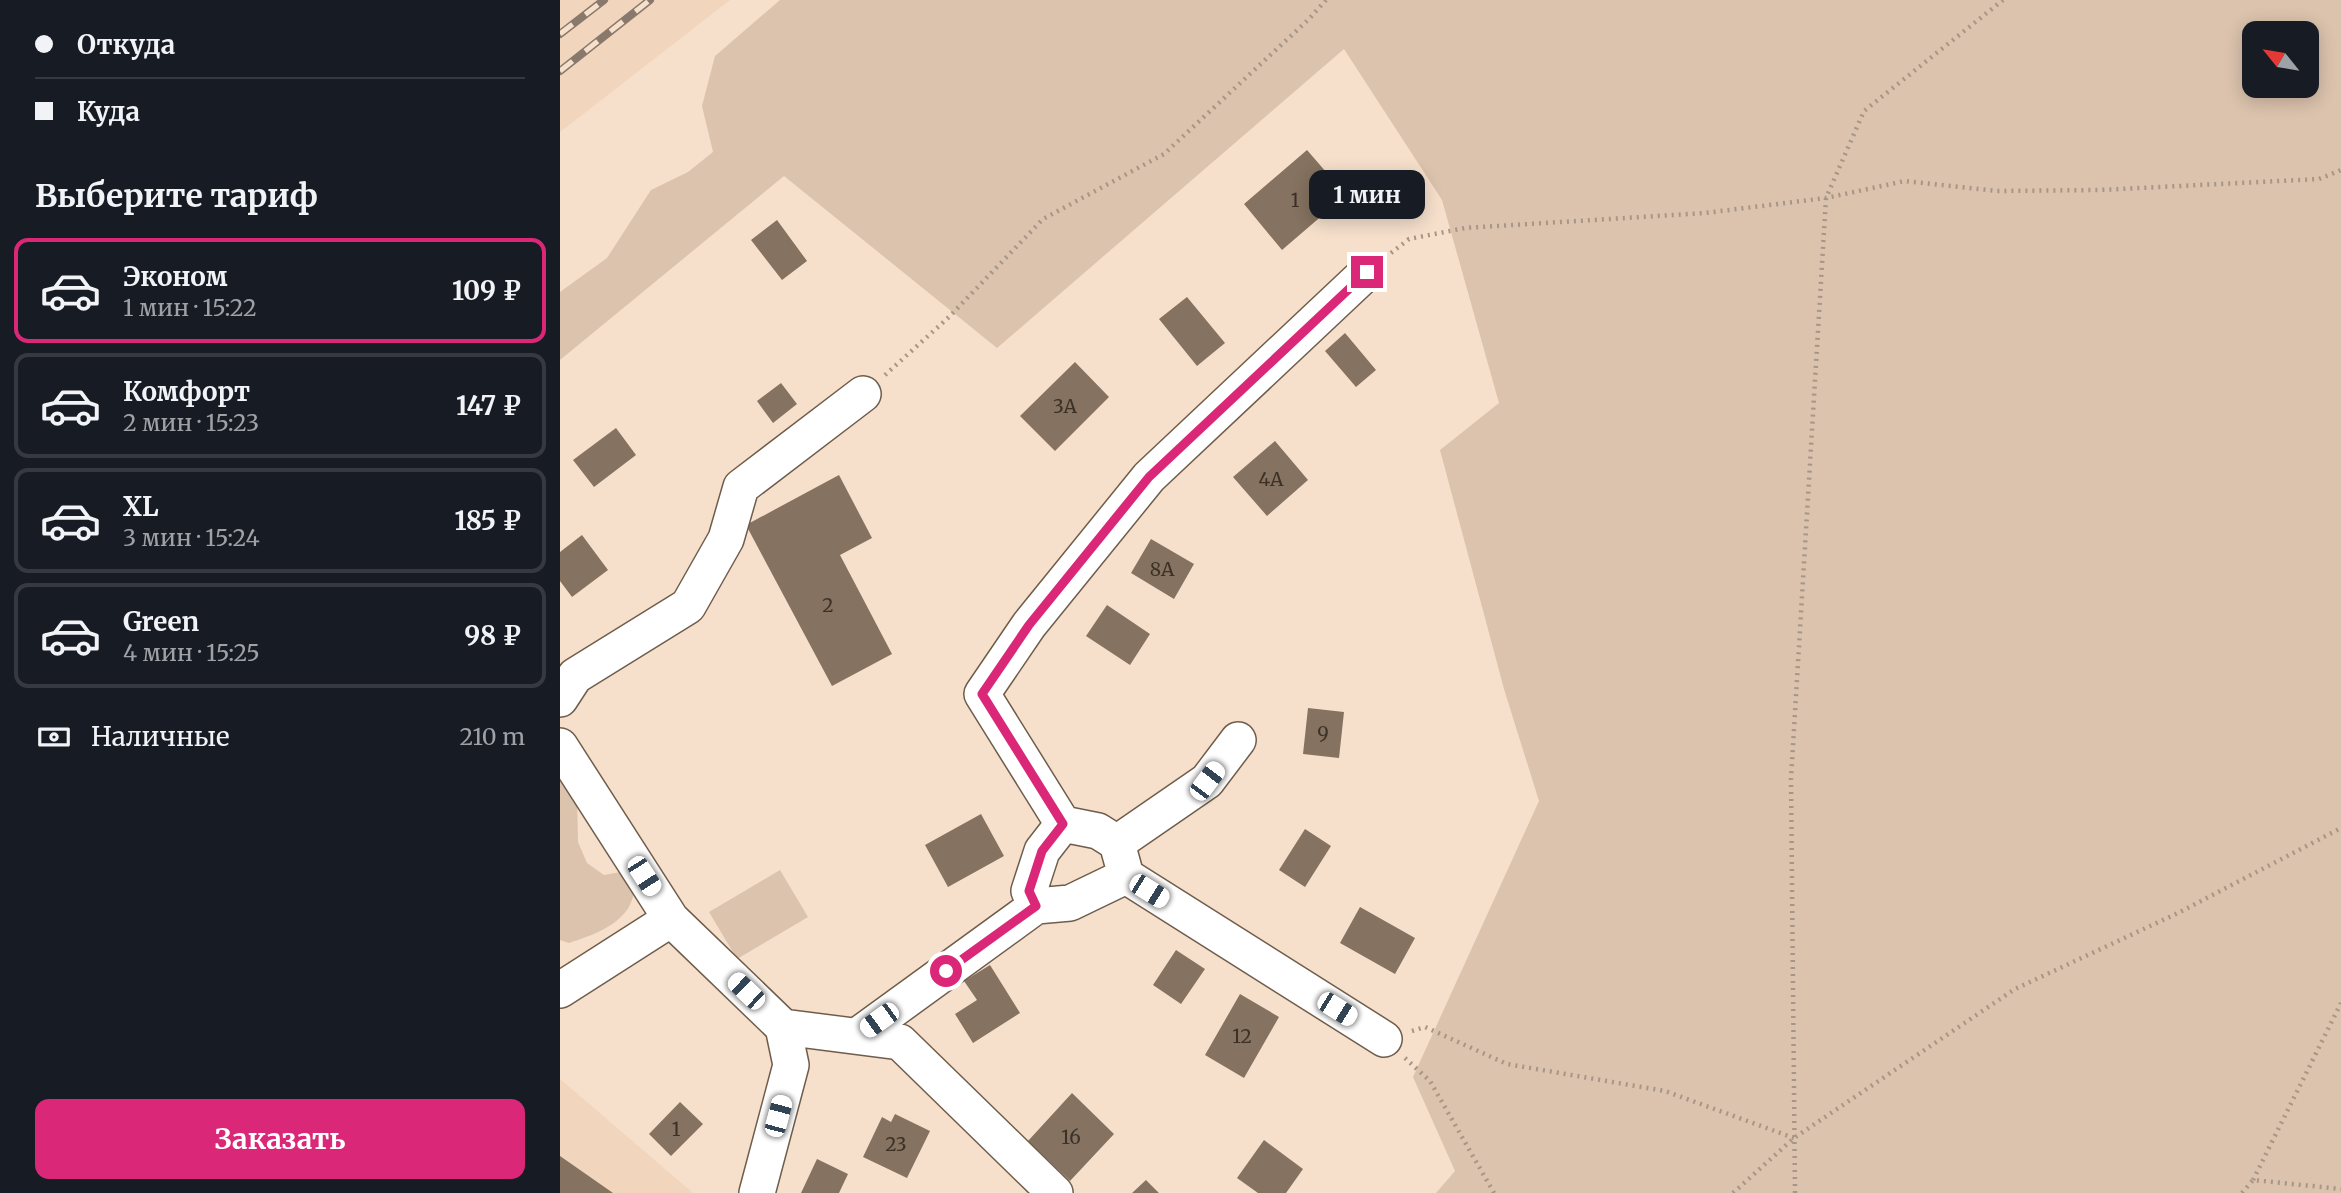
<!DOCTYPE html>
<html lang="ru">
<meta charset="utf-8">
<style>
body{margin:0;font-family:Merriweather,serif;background:#20242c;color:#f1f3f6;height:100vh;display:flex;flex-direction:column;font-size:26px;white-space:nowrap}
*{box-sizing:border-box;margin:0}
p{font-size:23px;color:#9ea1a6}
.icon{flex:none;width:38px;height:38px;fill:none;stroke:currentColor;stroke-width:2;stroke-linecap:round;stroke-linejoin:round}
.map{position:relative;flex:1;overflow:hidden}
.details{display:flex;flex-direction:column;background:#171b24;width:560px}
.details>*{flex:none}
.banner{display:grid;align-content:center;height:154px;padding:0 35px;background:#171b24}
.needle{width:46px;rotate:300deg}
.controls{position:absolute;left:1682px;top:21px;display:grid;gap:14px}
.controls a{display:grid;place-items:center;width:77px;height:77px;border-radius:14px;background:#171b24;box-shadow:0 4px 18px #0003;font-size:35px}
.end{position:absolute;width:32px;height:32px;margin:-16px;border:9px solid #db2777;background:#fff;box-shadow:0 0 0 4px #fff}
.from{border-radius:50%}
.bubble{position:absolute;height:49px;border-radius:14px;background:#171b24;box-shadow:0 4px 18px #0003;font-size:23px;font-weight:700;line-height:49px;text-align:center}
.car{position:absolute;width:21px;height:42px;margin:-21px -10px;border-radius:9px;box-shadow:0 0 5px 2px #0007;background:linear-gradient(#fff 24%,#345 0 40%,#fff 0 76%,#345 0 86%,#fff 0)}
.banner b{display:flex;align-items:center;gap:24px;height:66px;font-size:26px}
.banner b+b{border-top:2px solid #363941}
.banner i{width:18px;height:18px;background:#f1f3f6}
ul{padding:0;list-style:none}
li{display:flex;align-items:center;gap:21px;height:105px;margin:0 14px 10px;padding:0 21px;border:4px solid #363941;border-radius:14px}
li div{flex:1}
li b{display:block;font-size:26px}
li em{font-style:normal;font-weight:700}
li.on{border-color:#db2777}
li>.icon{width:63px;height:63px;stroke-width:1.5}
h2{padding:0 35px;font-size:32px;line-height:84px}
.pay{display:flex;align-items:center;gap:18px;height:77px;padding:0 35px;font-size:26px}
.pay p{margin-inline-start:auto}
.cta{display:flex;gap:14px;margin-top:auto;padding:14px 35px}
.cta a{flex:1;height:80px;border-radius:14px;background:#db2777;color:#fff;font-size:28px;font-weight:700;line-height:80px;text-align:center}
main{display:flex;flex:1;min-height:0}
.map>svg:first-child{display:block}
.built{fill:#f1d5bc}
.green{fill:#dbc3ad;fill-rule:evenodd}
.building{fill:#857260}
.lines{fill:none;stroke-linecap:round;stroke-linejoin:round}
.minor-casing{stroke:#6f5d4b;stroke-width:38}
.path{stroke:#a79687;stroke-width:4.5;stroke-dasharray:2 5;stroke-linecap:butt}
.minor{stroke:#fff;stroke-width:35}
.rail-casing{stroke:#88796c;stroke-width:8}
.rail{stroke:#f6e0cc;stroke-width:5;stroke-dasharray:16;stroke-linecap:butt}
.route{stroke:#db2777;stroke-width:9}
.labels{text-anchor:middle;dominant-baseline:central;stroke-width:6;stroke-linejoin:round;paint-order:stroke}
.number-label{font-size:19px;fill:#3c3127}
</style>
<main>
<section class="details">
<div class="banner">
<b><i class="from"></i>Откуда</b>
<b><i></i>Куда</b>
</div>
<h2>Выберите тариф</h2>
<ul>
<li class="on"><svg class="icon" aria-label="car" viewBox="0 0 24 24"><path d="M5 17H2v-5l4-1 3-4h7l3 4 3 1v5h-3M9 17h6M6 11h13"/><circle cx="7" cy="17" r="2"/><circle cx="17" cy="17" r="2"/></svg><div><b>Эконом</b><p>1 мин · 15:22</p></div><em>109 ₽</em></li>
<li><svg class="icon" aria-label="car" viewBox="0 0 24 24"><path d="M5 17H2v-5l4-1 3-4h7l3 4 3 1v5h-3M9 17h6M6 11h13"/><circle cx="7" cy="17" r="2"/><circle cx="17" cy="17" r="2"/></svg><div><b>Комфорт</b><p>2 мин · 15:23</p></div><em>147 ₽</em></li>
<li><svg class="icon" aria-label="car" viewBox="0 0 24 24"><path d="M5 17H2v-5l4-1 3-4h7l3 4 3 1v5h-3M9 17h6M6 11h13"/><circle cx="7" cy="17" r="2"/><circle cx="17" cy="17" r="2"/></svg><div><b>XL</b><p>3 мин · 15:24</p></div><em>185 ₽</em></li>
<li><svg class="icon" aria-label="car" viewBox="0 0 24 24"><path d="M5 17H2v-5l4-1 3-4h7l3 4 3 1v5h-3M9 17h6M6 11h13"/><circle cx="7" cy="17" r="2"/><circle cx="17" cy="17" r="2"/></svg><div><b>Green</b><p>4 мин · 15:25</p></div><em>98 ₽</em></li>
</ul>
<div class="pay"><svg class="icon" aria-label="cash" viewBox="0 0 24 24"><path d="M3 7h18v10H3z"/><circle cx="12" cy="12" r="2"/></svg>Наличные<p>210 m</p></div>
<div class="cta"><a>Заказать</a></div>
</section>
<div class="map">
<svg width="1781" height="1193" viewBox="0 0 1781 1193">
<rect width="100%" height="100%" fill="#f6e0cc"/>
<path class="built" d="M2,0H170L0,132V1Z
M0,1079L133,1193H0Z"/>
<path class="green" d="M220,0H1781V1193H876L895,1171L853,1077L979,801L944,689L880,450L939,403L882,200L784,49L437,348L224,176L0,360V292L47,258L91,190L128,172L153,152L142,106L155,56ZM1694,33H1746V86H1694Z
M0,771L17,796L18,842L27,863L44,875L61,872L75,890C73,896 71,905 67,910C54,928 28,937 9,943L0,940Z
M220,870L248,917L177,959L149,912Z"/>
<path class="building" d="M747,150L786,195L722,250L684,204Z
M217,220L247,261L222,280L191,240Z
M627,297L665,343L637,366L599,319Z
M785,333L816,370L796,387L765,351Z
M515,362L549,397L495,451L460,416Z
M221,383L237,404L213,423L197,401Z
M56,428L76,455L34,487L13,460Z
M715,441L748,480L707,516L673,477Z
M279,475L312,538L280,555L332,654L272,686L186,525Z
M22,535L48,570L12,597L0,581V552Z
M591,539L634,564L614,599L571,573Z
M547,605L590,634L570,665L526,636Z
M748,708L784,712L779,758L743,754Z
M421,814L444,856L388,887L365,845Z
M745,829L771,846L745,887L719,870Z
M800,907L855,938L835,974L780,943Z
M616,950L645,969L621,1004L593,985Z
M430,965L460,1013L413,1043L395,1014L417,1000L404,981Z
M680,994L719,1017L684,1078L645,1055Z
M512,1093L554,1134L510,1181L468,1141Z
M120,1102L143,1124L111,1156L89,1134Z
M335,1114L370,1131L347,1178L303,1157L322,1117L331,1122Z
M704,1140L743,1169L726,1193H698L677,1178Z
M0,1156L53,1193H0Z
M257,1159L288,1174L279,1193H241Z
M586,1180L599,1193H572Z"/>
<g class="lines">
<defs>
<path id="minor" d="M0,699L15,676L128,606L166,539L181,487L303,394
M0,746L111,919L223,1027L340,1042L495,1193
M503,824L538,831L557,843L566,876L824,1039
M557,843L647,781L678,740
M476,906L510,903L566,876
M0,990L111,919
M297,1036L476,906L469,891L482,851L503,824L422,694L469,625L589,477L807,272
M197,1193L231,1065L223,1027"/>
</defs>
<use href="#minor" class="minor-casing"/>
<path class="path" d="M831,253L849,239L905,228L1145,213L1266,198L1345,181L1437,191L1539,190L1759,179L1781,170
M325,375L389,317L483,219L604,154L748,20L766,0
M852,1031L865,1027L947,1064L1105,1091L1234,1138
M845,1058L870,1081L934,1193
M1693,1180L1781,1003
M1173,1193L1234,1138L1455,989L1618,913L1781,828
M1235,1193L1231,779L1266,198L1304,111L1443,0
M1682,1193L1693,1180L1781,1189"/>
<use href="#minor" class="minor"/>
<defs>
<path id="rail" d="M0,34L44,0
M0,71L90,0"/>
</defs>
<use href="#rail" class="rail-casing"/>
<use href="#rail" class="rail"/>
</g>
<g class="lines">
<path class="route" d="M386,971L476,906L469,891L482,851L503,824L422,694L469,625L589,477L807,272"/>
</g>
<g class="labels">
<g class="number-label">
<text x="735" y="200">1</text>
<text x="505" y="406">3А</text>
<text x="711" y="479">4А</text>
<text x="602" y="569">8А</text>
<text x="268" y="605">2</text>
<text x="763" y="733">9</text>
<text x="682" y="1036">12</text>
<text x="116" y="1129">1</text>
<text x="511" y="1137">16</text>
<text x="336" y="1144">23</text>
</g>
</g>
</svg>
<div class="controls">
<a><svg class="needle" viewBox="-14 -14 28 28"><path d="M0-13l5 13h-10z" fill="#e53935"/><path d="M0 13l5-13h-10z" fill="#9ea1a6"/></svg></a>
</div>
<i class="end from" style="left:386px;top:971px"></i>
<i class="end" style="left:807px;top:272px"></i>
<div class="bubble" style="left:749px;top:170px;width:116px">1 мин</div>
<i class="car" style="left:647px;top:781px;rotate:37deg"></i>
<i class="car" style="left:84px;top:876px;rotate:147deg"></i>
<i class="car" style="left:589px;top:891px;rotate:122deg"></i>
<i class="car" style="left:186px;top:991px;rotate:314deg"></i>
<i class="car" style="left:777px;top:1009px;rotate:122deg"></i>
<i class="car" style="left:319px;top:1020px;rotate:234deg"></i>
<i class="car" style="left:218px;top:1116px;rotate:15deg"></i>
</div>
</main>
